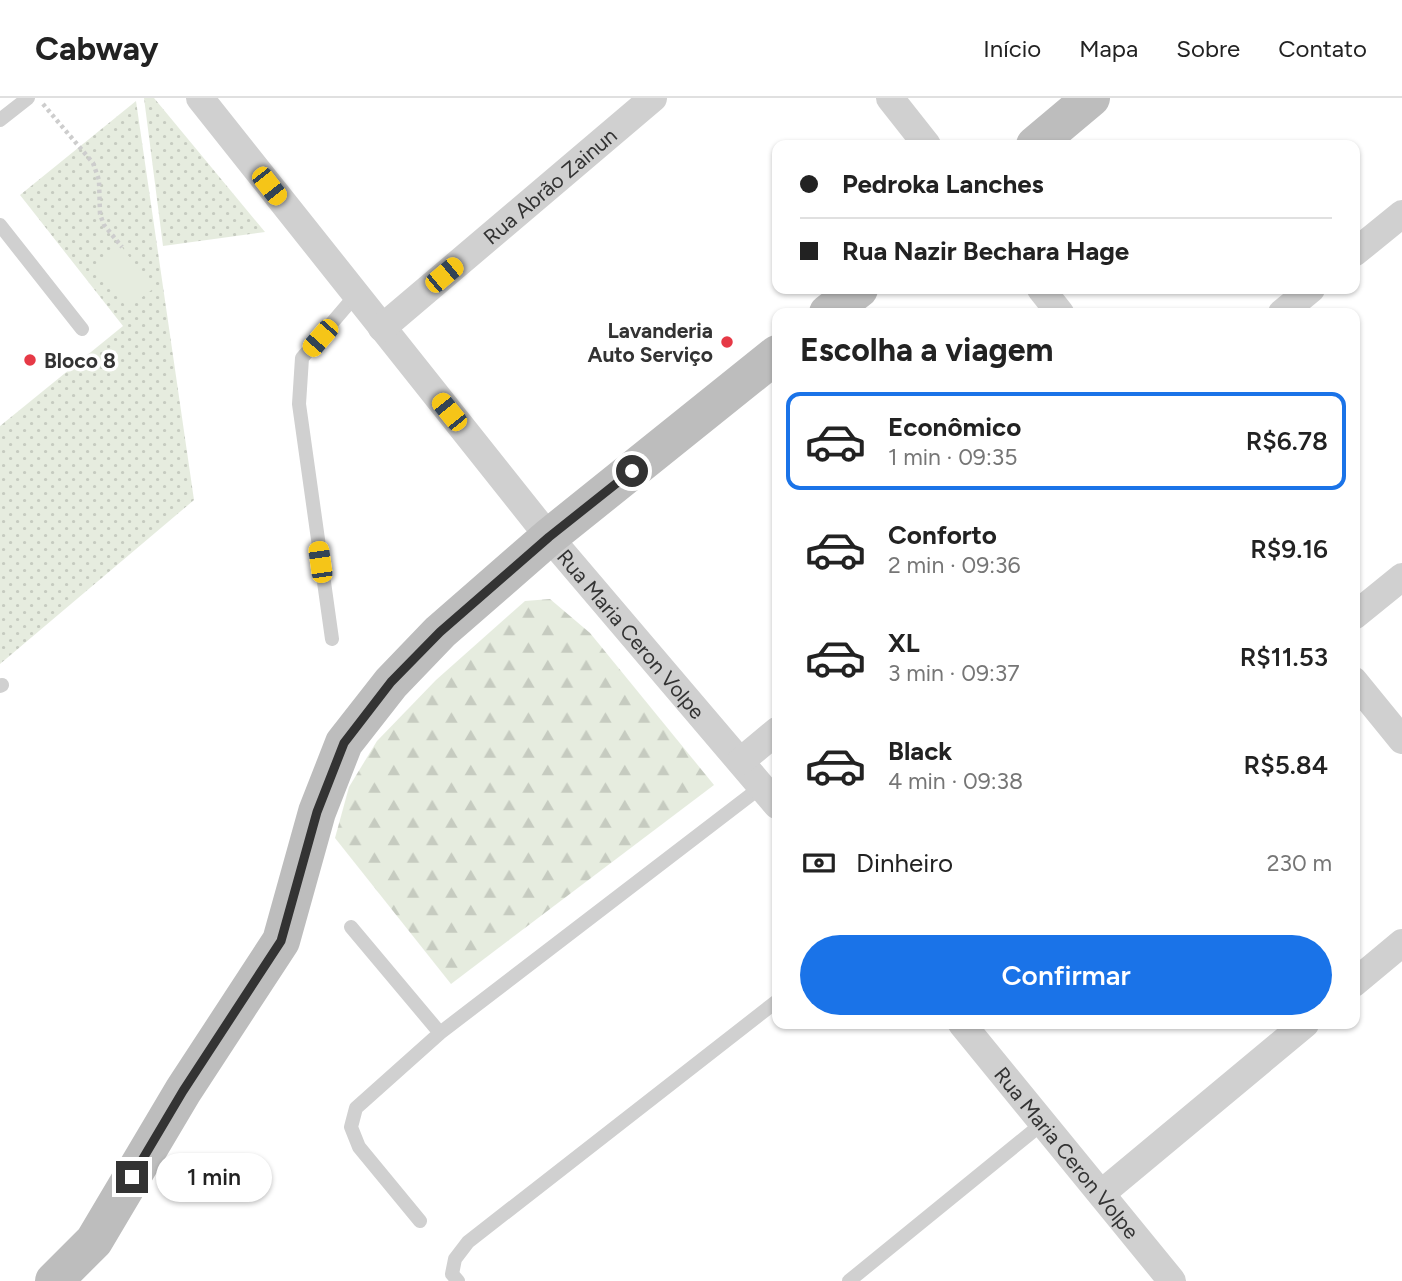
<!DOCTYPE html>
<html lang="pt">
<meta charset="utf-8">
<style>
body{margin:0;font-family:Figtree,sans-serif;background:#f2f2f2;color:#222;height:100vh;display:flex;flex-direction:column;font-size:26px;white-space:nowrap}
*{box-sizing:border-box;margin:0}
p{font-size:23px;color:#767676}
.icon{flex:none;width:38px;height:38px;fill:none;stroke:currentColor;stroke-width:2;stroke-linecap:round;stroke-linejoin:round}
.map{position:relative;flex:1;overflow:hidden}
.panel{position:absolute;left:772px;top:210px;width:588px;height:721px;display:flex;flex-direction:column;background:#fff;border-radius:14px;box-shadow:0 2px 5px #0004}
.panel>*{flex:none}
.hud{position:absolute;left:772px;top:42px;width:588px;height:154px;border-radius:14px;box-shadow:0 2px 5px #0004;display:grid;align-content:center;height:154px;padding:0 28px;background:#fff}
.end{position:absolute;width:32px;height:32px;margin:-16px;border:9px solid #333;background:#fff;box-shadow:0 0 0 4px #fff}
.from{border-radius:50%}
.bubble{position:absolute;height:49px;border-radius:24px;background:#fff;box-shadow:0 2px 5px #0004;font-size:23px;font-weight:600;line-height:49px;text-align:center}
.car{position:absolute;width:21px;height:42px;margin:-21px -10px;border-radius:9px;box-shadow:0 0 5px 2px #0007;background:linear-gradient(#f5c518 24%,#345 0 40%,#f5c518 0 76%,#345 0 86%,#f5c518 0)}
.hud b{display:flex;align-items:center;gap:24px;height:66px;font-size:26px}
.hud b+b{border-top:2px solid #e0e0e0}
.hud i{width:18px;height:18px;background:#222}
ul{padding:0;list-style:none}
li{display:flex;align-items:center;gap:21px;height:98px;margin:0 14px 10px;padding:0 14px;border:4px solid transparent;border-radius:14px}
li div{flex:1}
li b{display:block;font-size:26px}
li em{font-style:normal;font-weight:600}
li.on{border-color:#1a73e8}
li>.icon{width:63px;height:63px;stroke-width:1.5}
h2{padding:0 28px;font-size:32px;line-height:84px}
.pay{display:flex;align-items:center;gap:18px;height:77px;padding:0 28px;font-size:26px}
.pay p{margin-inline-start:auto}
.action{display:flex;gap:14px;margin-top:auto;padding:14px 28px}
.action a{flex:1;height:80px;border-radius:42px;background:#1a73e8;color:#fff;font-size:28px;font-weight:600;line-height:80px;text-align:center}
header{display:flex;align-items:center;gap:42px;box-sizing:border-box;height:98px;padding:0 35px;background:#fff;border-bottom:2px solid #e0e0e0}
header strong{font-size:33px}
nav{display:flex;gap:38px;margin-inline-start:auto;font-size:24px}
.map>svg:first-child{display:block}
.grass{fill:url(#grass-dots)}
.forest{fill:url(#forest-firs)}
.pitch{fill:#e6ecdf}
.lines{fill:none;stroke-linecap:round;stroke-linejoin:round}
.path{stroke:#cdcdcd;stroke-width:4.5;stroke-dasharray:3.5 3.5;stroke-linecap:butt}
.lane{stroke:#d0d0d0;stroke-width:14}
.street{stroke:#d0d0d0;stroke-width:28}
.secondary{stroke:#bdbdbd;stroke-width:38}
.route{stroke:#333;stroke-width:9}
.poi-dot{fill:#e63946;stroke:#fff;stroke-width:2.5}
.labels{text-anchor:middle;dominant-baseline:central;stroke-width:7;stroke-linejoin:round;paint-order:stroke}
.street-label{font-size:21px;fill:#333;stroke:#fff}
.poi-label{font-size:21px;font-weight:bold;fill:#333;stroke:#fff;text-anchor:end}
</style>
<header>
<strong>Cabway</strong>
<nav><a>Início</a><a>Mapa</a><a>Sobre</a><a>Contato</a></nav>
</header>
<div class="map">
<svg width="1402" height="1183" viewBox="0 0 1402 1183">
<defs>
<pattern id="grass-dots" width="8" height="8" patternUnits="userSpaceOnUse" patternTransform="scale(1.75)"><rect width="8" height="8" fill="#e6ecdf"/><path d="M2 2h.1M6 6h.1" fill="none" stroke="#c6cbc0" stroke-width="1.8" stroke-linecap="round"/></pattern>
<pattern id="forest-firs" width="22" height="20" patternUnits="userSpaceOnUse" patternTransform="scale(1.75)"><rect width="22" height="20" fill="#e6ecdf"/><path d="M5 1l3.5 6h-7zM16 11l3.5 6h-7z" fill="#c6cbc0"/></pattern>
</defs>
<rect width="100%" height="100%" fill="#fff"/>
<path class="grass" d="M144,0H154L265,134L163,148Z
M136,3L194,402L0,566V328L123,228L20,97Z"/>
<path class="forest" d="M550,501L590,535L714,687L451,886L335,740L349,689L377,643L436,582L525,503Z"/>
<path class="pitch" d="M122,149L153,191L127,210L96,168Z"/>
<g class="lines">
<path class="path" d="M43,6L93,65L99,82L100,116L104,127L122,149"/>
<path class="lane" d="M0,22L28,0
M0,127L82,231
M332,541L299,306L302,260L355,198
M0,588L2,587
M351,829L440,935
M420,1123L359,1049L351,1029L356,1010L440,935L761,689
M458,1183L452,1176L455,1161L468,1144L777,903
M849,1183L1043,1025"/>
<g class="street">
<path id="s1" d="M200,0L549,439L777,707"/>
<path d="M890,0L927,47"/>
<path d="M1354,155L1402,116"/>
<path d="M1041,191L1060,215"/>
<path d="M1282,215L1311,191"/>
<path id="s2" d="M382,230L653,0"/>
<path d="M1354,518L1402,479"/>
<path d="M1354,583L1402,642"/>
<path d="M741,663L777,633"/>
<path d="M1354,885L1402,845"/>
<path id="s3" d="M962,926L1172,1183"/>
<path d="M1102,1095L1305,926"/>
</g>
<path class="secondary" d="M1035,47L1091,0
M828,215L859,191
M54,1183L94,1143L183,993L281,843L317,714L344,645L391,585L440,534L549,439L777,256"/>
</g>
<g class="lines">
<path class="route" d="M132,1079L183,993L281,843L317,714L344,645L391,584L440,534L549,439L632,373"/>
</g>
<g class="poi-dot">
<circle cx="727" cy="244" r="7"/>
<circle cx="30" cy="262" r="7"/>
</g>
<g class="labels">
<g class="street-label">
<text stroke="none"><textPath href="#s2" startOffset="220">Rua Abrão Zainun</textPath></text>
<text stroke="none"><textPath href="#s1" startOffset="688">Rua Maria Ceron Volpe</textPath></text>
<text stroke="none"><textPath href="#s3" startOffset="166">Rua Maria Ceron Volpe</textPath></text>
</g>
<g class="poi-label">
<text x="713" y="232">Lavanderia<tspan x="713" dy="24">Auto Serviço</tspan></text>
<text x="44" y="262" text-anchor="start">Bloco 8</text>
</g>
</g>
</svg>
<i class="end from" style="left:632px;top:373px"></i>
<i class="end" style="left:132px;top:1079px"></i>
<div class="bubble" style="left:156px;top:1055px;width:116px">1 min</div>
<i class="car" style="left:269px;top:88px;rotate:142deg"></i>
<i class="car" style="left:444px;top:177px;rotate:50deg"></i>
<i class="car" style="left:320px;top:240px;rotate:221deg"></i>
<i class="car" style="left:449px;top:314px;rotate:321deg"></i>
<i class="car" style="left:320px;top:464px;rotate:352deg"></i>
<div class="hud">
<b><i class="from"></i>Pedroka Lanches</b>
<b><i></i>Rua Nazir Bechara Hage</b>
</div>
<section class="panel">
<h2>Escolha a viagem</h2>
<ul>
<li class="on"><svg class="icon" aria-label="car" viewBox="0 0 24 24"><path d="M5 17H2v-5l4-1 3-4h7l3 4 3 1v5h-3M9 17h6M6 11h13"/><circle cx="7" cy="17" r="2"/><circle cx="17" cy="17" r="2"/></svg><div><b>Econômico</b><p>1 min · 09:35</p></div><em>R$6.78</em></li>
<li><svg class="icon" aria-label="car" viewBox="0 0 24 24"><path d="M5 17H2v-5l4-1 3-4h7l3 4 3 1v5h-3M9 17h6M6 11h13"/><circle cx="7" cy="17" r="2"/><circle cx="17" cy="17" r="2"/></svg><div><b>Conforto</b><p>2 min · 09:36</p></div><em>R$9.16</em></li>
<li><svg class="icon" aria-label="car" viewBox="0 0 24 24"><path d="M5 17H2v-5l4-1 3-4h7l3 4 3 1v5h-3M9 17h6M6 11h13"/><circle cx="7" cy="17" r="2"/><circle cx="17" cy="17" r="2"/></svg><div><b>XL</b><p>3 min · 09:37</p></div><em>R$11.53</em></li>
<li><svg class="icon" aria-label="car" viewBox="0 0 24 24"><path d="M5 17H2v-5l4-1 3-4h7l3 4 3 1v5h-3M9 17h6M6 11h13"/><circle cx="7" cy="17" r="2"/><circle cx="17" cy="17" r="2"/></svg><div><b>Black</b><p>4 min · 09:38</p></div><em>R$5.84</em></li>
</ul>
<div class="pay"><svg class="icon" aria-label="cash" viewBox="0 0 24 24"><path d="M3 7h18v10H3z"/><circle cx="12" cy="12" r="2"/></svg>Dinheiro<p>230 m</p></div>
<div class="action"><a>Confirmar</a></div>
</section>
</div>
